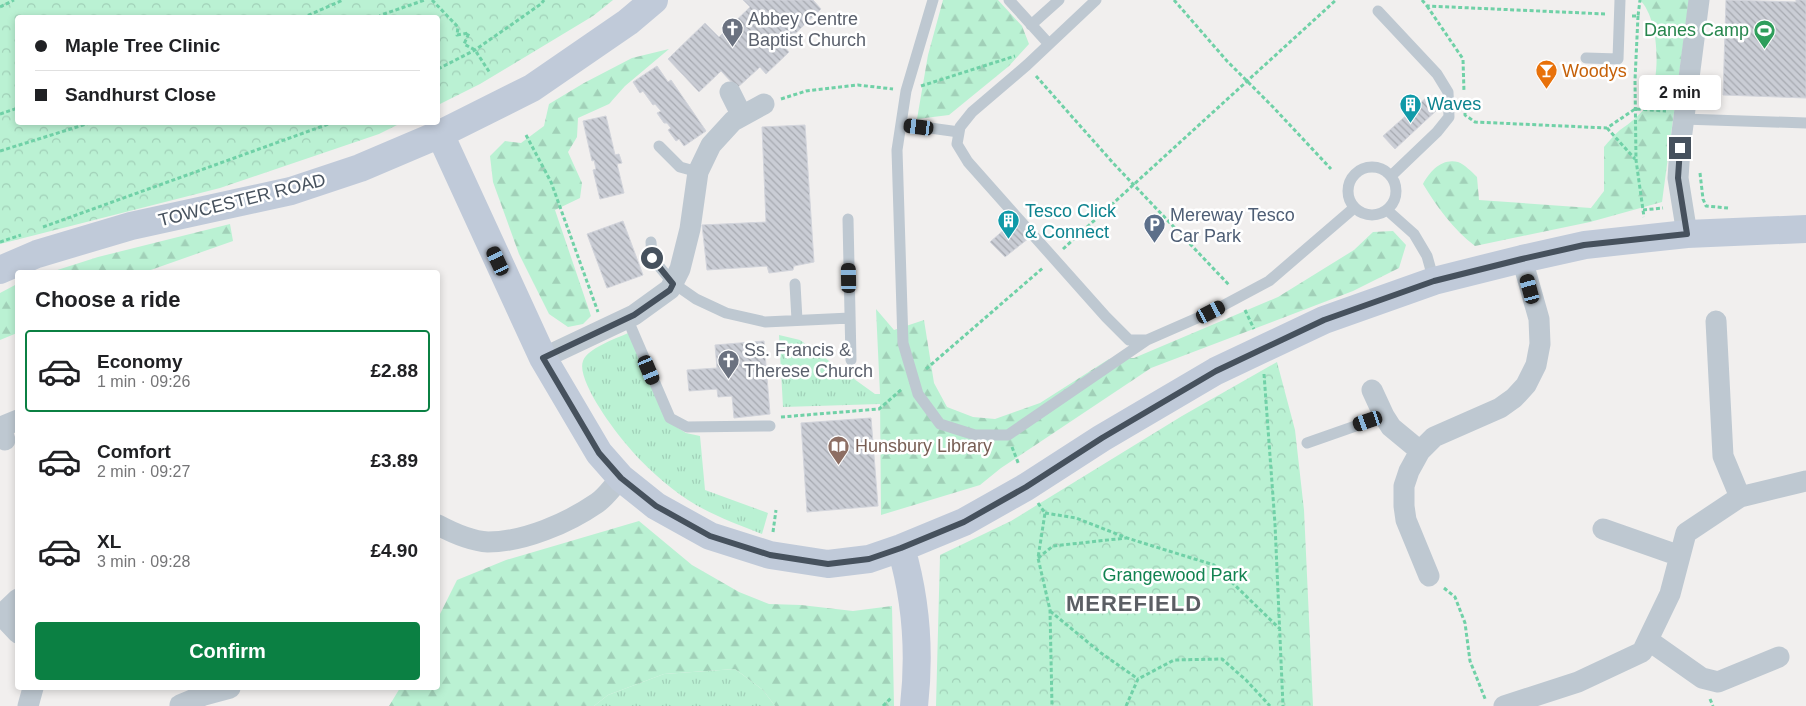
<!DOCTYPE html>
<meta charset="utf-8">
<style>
body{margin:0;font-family:Helvetica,sans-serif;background:#f2f2f2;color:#202124;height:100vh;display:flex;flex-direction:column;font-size:19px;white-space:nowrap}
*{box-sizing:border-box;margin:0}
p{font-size:16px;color:#757577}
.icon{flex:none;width:28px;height:28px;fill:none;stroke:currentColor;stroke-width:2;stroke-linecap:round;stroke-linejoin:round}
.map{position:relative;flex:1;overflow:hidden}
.panel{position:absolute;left:15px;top:270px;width:425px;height:420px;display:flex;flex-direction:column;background:#fff;border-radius:5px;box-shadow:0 2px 8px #0003}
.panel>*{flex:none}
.top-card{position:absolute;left:15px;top:15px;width:425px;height:110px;border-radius:5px;box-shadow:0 2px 8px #0003;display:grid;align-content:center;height:110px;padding:0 20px;background:#fff}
.end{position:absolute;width:22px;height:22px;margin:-11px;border:6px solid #46515d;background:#fff;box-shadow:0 0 0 2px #fff}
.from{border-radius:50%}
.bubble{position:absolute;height:35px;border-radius:5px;background:#fff;box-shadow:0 2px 8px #0003;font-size:16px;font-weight:700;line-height:35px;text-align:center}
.car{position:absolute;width:15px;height:30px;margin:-15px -8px;border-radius:6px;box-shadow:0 0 4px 1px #0007;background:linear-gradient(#222 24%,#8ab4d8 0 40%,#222 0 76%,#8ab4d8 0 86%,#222 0)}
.top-card b{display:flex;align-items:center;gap:18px;height:48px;font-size:19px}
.top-card b+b{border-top:1px solid #e0e0e0}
.top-card i{width:12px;height:12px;background:#202124}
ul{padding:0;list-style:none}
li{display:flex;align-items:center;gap:15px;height:82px;margin:0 10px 8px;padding:0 10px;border:2px solid transparent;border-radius:5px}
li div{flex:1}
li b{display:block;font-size:19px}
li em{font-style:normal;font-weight:700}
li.on{border-color:#0b8043}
li>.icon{width:45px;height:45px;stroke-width:1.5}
h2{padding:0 20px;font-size:22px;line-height:60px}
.cta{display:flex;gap:10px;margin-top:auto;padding:10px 20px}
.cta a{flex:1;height:58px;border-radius:5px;background:#0b8043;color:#fff;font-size:20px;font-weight:700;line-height:58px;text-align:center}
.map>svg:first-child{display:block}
.grass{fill:url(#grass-tufts)}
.forest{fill:url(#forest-firs)}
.park{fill:url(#park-crowns)}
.building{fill:url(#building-back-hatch);stroke:#d2d4db}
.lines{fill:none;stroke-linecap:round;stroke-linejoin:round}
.path{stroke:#70d1a7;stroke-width:3;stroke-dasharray:4 2.5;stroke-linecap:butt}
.lane{stroke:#bec8d1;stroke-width:11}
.street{stroke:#bec8d1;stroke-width:21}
.secondary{stroke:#c0cad9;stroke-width:28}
.route{stroke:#46515d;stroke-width:6}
.labels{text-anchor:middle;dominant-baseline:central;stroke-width:5;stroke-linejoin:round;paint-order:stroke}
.worship-label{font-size:18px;fill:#5b616d;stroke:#fff;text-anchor:start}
.leisure-label{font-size:18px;fill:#27864d;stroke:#fff;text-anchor:end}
.food-label{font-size:18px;fill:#c56008;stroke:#fff;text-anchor:start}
.culture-label{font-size:18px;fill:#0d838f;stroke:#fff;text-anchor:start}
.street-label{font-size:18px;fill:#46515d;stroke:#fff}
.service-label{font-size:18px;fill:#4e5e75;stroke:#fff;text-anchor:start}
.education-label{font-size:18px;fill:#785e54;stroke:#fff;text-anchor:start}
.park-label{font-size:18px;fill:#128351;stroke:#fff}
.district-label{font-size:22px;font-weight:bold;letter-spacing:1px;fill:#5b5e64;stroke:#fff}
</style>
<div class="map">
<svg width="1806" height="706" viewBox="0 0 1806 706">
<defs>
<pattern id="grass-tufts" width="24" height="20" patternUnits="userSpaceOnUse" patternTransform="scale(1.25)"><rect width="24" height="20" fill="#baf1d3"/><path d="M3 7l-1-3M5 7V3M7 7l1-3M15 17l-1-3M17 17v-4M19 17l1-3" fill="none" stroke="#a1d0b8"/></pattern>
<pattern id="forest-firs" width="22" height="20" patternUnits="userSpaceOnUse" patternTransform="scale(1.25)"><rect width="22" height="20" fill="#baf1d3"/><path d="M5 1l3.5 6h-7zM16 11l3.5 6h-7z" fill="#a1d0b8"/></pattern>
<pattern id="park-crowns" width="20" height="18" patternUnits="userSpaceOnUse" patternTransform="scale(1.25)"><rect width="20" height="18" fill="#baf1d3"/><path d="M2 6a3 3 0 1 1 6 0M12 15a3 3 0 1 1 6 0" fill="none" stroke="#a1d0b8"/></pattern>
<pattern id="building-back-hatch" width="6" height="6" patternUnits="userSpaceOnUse" patternTransform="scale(1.25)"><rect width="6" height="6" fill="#cacdd5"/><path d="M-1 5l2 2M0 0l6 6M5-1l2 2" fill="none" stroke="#a6a9b0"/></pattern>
</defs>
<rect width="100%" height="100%" fill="#f1efee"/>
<path class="grass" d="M628,333L675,426L686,433L700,436L705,490L768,513L762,534C737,524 711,515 688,500C667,486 642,464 626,444C613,429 576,379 583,361C588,348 615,339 628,333Z
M779,335L800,340L875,394H880V404L783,407Z
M735,669L763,690L775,706H594L608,695L664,674Z"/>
<path class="forest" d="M943,0H998L1022,26L1029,44L1009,66L949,115L917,119L928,55Z
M1640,0H1689L1662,202L1590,222L1475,246C1453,229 1437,207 1423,184C1430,171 1442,158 1458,162C1464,164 1472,172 1477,177L1479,200L1591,208L1604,191V147C1609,141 1614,135 1620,130C1630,123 1642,114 1648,103C1661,78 1660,20 1640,0Z
M669,49L625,86L609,104L578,118L577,137L568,152L582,183L580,198L555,210L591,316L583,324L568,327L549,314L519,254L493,182L490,156L505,141L521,143L544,126L549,104L584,83L632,58Z
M230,224L233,241L145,272H51L98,257Z
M1393,231L1406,245L1399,268L1353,291L1151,368L1001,468L980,485L881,515L880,394L876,309L894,330L924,320L934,383L947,407L973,417L995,419L1040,403L1109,359L1134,358L1278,297L1354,250L1373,232Z
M17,284V333L0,340V293Z
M639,521L692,565L739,592L769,604L801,605L853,611L892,606L894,706H775L763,690L735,669L664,674L608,695L594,706H389L400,688H438V618L457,580L506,560Z"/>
<path class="park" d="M0,0H613L593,16L480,84L438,105V18H18V122L401,123L379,134L220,188L0,244Z
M1277,362L1295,430L1304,510L1313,706H936L940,555L1011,521L1182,416Z"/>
<path class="building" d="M743,0H813L821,9L783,45L789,52L766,74L760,67L737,88L721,71L699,92L668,59L705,23L719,37L750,7Z
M1726,0L1796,2V0H1806V98L1723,95Z
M657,66L668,82L671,80L706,131L684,146L679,139L676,141L668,130L671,128L667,123H664L657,113L661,111L655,104L653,105L643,91L640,93L633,82Z
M1427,97L1438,109L1395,149L1383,136Z
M606,116L615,155L619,154L622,163L617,164L624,193L600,199L593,170L596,169L594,160L592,161L583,121Z
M805,125L814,262L794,266L793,270L769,273L767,266L707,270L702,225L766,222L762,127Z
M623,221L643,275L607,288L587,234Z
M1014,221L1029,238L1005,257L990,242Z
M764,341L770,414L734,418L732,396L718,397L717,389L689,391L687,370L717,368L715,345Z
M871,418L878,506L807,512L801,423Z"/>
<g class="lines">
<path class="path" d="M432,0L458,27L457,35L469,33L464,44L475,50L490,73
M1174,0L1227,61L1273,107L1331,169
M1422,0L1427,6L1606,14
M1427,6L1463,59L1464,92
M0,7L14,0
M1632,16H1638L1640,0
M1638,16L1635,80L1636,160L1644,217
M302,18L343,0
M378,18L381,15L425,0
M438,69L475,50L541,4L544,0
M1036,76L1114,164L1230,286
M921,86L1015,56
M781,99L806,91L858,85L893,89
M1465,113V115L1475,122L1607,128L1635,109L1666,111
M0,114L18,108
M1607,128L1635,159
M526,135L551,182L598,312
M0,151L93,122
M1700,173L1703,199L1706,206L1728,208
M1643,210L1663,208
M43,227L334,122
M0,242L21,235
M1063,249L1336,0
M1245,310L1254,329
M926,369L1044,267
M1264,374L1275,524L1283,706
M781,417L879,409L902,389
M1012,447L1019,465
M1038,503L1045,513L1038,558L1050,610L1052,706
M1045,513L1076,518L1127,538L1214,565L1280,629
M773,532L776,510
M1038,558L1053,546L1126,538
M1444,588L1455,597L1465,623L1470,661L1486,701
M1050,611L1101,653L1138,679
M1710,699L1713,706
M883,706L891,698
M1126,706L1138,679L1174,660L1222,659L1246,680L1270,706"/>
<path class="lane" d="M933,0L906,91L897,150L903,343L918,394L940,424L975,435H1008L1147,340
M1009,0L1048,43
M1096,0L1027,65L972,112L960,127L957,144L968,162L1106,317L1129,340H1147L1211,312L1269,281L1354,208
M1378,11L1437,74L1448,92L1449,117L1437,132L1391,176
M1031,25L1059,0
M1586,58L1618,59L1620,0
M1683,119L1806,123
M901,124L959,132
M659,146L680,167L698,172
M1348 191a24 24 0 1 1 48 0a24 24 0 1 1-48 0Z
M1387,210L1414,234L1427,256L1434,281
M848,219L851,360
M651,242L652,258L673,283L696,299L726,313L765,322L850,318
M795,284L797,320
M627,318L670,418L687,427L770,426
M1307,443L1384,416"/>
<path class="street" d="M730,92L742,116
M1687,234L1678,178L1680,148L1699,0
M1716,321L1723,456L1740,497
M543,358L634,315L670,289L680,269L690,229L698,172L711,145L733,121L764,104
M1372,390L1384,416L1391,427L1420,451
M5,440L1,427L18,420
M438,525C453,533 471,541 488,542C524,542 568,523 597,503C606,497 613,486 621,478
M1603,529L1680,556
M1429,576L1406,520L1404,506V486L1409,471L1420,451L1434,437L1500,408L1514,398L1526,385L1536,365L1540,344L1539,319L1522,259
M1,615L18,633
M0,616L18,599
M1648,640L1702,678L1718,682L1779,657
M180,705L204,695L230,688
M28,706L33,688
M1504,706L1578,682L1642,652L1670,594L1686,533L1740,497L1806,481"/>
<path class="secondary" d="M440,134L543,358L599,453L621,478L656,506L710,536L770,555L828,564L869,559L901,548L964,522L1026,487L1102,438L1216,371L1324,320L1434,281L1522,259L1585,245L1687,234L1806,229
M0,270L37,254L131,226L291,191L360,168L440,134L532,88L628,22L654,0
M901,548C916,599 920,653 914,706"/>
</g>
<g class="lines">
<path class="route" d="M652,258L673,284L670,290L634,315L543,358L599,453L621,478L656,506L710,536L770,555L828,564L869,559L901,548L964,522L1026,487L1102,438L1216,371L1324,320L1434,281L1522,259L1584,245L1687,234L1678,178L1680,148"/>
</g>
<defs>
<symbol id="church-pin" viewBox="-11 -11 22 30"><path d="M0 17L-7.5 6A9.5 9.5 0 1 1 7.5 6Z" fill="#6b7280" stroke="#fff"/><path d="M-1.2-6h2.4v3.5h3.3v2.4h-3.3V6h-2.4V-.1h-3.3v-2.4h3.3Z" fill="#fff"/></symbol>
<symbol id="stadium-pin" viewBox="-11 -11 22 30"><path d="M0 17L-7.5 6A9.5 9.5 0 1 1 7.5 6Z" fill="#2e9e5b" stroke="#fff"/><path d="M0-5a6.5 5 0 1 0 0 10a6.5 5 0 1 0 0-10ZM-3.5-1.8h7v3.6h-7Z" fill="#fff"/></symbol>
<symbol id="bar-pin" viewBox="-11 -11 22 30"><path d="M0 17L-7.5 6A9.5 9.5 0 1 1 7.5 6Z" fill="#e8710a" stroke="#fff"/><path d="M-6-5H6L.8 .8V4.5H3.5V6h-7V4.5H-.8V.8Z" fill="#fff"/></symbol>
<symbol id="building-pin" viewBox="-11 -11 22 30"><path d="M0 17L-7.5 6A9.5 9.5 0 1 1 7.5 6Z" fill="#0f9aa8" stroke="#fff"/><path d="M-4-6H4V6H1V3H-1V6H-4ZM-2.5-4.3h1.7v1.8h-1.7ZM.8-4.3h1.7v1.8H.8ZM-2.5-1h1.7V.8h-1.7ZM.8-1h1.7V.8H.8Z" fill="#fff"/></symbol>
<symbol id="parking-pin" viewBox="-11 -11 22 30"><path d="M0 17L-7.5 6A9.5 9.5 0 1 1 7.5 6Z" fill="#5c6f8a" stroke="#fff"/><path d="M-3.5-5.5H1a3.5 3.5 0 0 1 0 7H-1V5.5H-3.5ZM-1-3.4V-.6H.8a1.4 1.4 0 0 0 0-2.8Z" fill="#fff"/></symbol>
<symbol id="library-pin" viewBox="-11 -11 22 30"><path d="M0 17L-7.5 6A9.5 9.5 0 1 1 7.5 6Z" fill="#8d6e63" stroke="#fff"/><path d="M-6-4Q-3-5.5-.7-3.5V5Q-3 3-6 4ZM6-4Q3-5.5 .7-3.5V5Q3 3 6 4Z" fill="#fff"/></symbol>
</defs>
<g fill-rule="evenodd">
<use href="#church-pin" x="720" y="16" width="25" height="34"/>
<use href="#stadium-pin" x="1752" y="18" width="25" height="34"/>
<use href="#bar-pin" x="1534" y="58" width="25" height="34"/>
<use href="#building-pin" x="1398" y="92" width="25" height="34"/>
<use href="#building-pin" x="996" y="208" width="25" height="34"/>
<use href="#parking-pin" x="1142" y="212" width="25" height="34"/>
<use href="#church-pin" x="716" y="348" width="25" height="34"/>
<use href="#library-pin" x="826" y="434" width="25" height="34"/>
</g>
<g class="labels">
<g class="worship-label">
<text x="748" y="19">Abbey Centre<tspan x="748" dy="21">Baptist Church</tspan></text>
<text x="744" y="350">Ss. Francis &amp;<tspan x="744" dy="21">Therese Church</tspan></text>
</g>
<g class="leisure-label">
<text x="1749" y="30">Danes Camp</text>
</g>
<g class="food-label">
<text x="1562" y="71">Woodys</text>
</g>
<g class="culture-label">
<text x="1427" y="104">Waves</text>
<text x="1025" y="211">Tesco Click<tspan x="1025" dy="21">&amp; Connect</tspan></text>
</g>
<g class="street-label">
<text transform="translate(242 200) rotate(-14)">TOWCESTER ROAD</text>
</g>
<g class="service-label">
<text x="1170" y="215">Mereway Tesco<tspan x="1170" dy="21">Car Park</tspan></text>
</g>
<g class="education-label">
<text x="855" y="446">Hunsbury Library</text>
</g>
<g class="park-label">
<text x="1175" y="575">Grangewood Park</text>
</g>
<g class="district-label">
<text x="1134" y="603">MEREFIELD</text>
</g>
</g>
</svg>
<i class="end from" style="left:652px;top:258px"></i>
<i class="end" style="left:1680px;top:148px"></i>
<div class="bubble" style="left:1639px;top:75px;width:82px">2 min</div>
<i class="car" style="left:919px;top:127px;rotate:277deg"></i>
<i class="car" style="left:498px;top:261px;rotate:335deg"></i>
<i class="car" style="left:849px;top:278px;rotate:359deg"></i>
<i class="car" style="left:1530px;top:289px;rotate:345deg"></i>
<i class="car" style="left:1211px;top:312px;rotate:63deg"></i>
<i class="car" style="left:649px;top:370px;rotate:157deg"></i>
<i class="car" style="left:1368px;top:421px;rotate:251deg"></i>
<div class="top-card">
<b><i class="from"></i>Maple Tree Clinic</b>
<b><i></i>Sandhurst Close</b>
</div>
<section class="panel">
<h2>Choose a ride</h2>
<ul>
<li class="on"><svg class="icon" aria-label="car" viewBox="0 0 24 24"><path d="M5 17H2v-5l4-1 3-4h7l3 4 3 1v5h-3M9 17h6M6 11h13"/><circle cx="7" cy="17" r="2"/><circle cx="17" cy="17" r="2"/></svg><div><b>Economy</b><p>1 min · 09:26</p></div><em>£2.88</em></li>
<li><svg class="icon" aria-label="car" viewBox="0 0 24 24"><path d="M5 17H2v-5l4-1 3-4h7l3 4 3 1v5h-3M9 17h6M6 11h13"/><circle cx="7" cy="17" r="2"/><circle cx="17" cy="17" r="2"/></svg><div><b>Comfort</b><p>2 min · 09:27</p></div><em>£3.89</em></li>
<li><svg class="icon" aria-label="car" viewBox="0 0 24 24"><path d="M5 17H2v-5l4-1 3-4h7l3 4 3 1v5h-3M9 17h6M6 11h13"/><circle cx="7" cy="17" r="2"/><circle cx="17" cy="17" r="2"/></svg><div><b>XL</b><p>3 min · 09:28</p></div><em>£4.90</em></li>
</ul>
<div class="cta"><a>Confirm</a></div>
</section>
</div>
